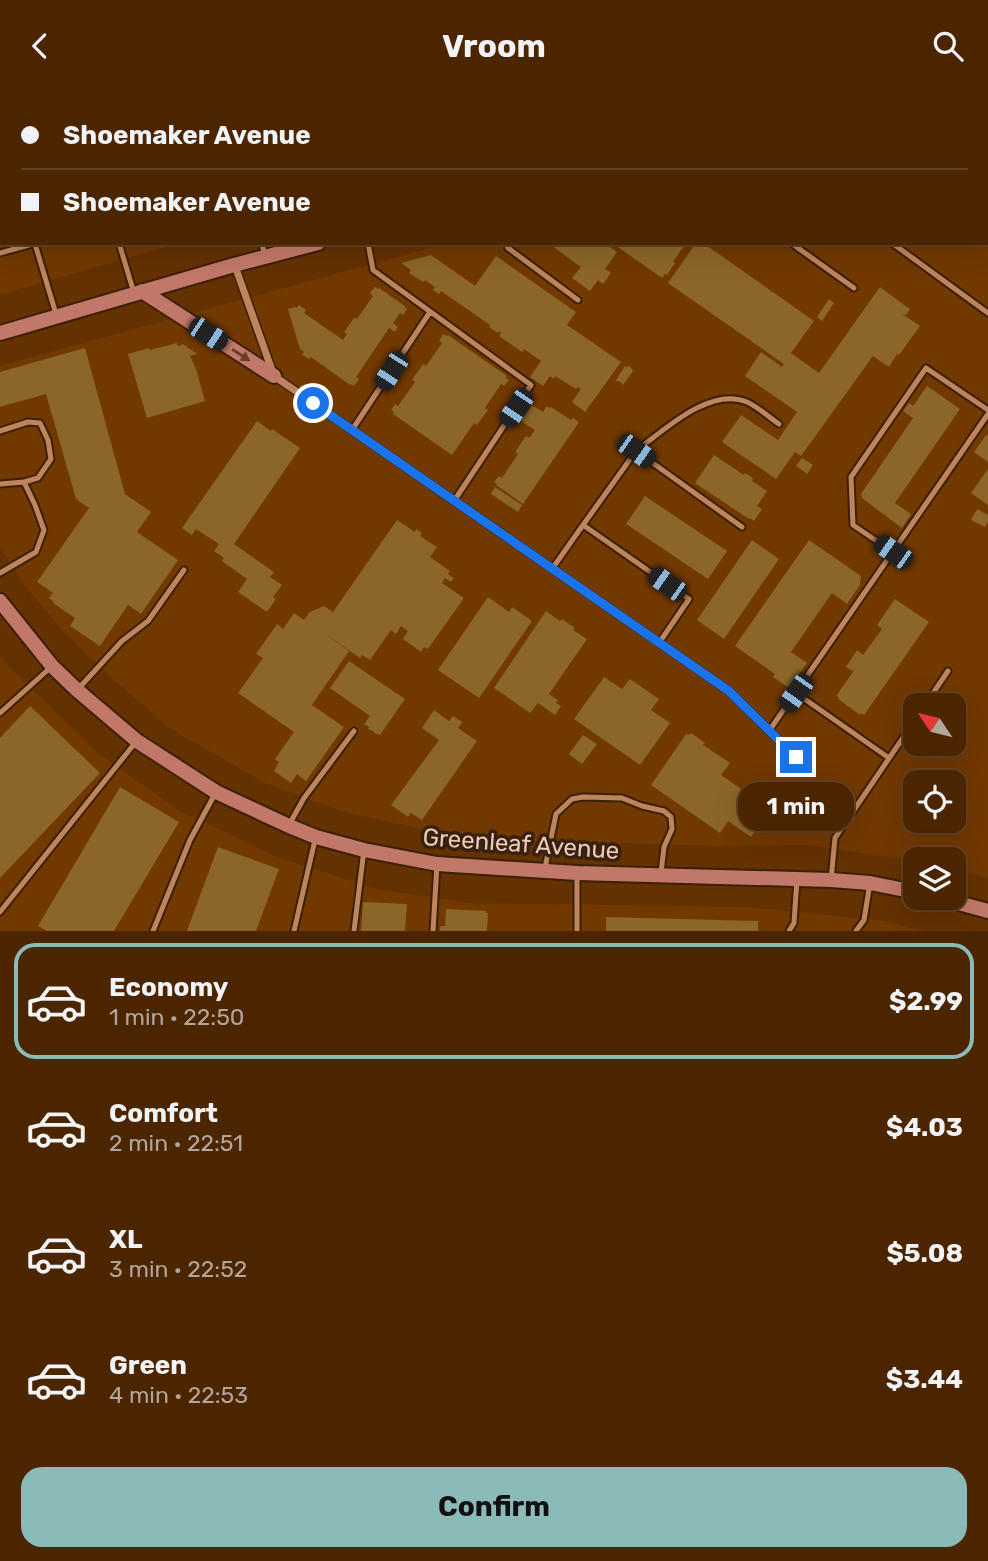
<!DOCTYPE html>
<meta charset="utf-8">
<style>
body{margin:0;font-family:Rubik,sans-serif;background:#55310f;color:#f1f3f6;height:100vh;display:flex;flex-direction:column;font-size:26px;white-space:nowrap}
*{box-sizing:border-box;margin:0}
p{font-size:23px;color:#b2a599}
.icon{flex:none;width:38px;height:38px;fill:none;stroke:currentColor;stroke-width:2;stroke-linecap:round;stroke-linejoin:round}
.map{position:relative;height:840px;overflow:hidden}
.side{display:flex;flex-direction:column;background:#4b2500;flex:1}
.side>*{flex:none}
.top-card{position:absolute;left:0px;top:0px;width:989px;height:154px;box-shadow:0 7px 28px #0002,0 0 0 2px #624222;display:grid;align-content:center;height:154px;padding:0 21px;background:#4b2500}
.needle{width:46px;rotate:305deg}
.fabs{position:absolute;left:903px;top:602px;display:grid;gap:14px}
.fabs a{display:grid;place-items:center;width:63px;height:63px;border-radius:14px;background:#4b2500;box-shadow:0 7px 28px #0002,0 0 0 2px #624222;font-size:35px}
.end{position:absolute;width:32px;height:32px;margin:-16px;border:9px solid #1a73e8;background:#fff;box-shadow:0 0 0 4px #fff}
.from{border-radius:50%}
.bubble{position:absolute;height:49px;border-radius:21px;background:#4b2500;box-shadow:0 7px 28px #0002,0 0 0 2px #624222;font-size:23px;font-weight:700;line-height:49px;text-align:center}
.car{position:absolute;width:21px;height:42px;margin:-21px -10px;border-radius:9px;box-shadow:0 0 5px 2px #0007;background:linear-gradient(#222 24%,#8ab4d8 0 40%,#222 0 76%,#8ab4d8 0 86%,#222 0)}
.top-card b{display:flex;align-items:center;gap:24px;height:66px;font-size:26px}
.top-card b+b{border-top:2px solid #624222}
.top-card i{width:18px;height:18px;background:#f1f3f6}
ul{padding:12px 0 0;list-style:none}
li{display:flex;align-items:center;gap:21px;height:116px;margin:0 14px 10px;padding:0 7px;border:4px solid transparent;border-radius:21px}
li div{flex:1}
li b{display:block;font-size:26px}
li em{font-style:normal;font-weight:700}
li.selected{border-color:#8bbbb9}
li>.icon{width:63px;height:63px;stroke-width:1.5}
.button{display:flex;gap:14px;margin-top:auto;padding:14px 21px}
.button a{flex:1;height:80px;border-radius:21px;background:#8bbbb9;color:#111;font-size:28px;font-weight:700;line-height:80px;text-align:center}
header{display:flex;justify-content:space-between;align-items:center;height:91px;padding:0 21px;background:#4b2500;font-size:32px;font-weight:700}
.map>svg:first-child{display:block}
.built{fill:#713800;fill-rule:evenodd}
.building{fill:#8c6629}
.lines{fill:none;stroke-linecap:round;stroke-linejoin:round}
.service-casing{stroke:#3b1f09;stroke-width:9}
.minor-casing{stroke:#3b1f09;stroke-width:10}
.secondary-casing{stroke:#3b1f09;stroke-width:18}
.service{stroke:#be845b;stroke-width:5}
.minor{stroke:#be845b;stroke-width:7}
.secondary{stroke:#c27869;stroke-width:14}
.oneway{fill:#683f2f}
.route{stroke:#1a73e8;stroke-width:9}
.labels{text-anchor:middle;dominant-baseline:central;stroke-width:7;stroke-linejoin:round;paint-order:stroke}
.street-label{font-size:24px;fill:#ebcbb6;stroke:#382110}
</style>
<header><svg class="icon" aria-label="back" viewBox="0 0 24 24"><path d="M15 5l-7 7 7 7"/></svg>Vroom<svg class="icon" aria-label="search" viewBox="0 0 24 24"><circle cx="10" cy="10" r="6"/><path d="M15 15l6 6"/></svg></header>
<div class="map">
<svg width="988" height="840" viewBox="0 0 988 840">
<rect width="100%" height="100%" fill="#643100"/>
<path class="built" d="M0,0H749L743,2H2V152H179L0,204Z
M988,5V787L954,778V768H915V770L807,754L722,755L510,749L422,738L344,721L265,692L171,638L115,590L67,544L29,500L0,456V275L448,152H987ZM915,614H954V653H915ZM915,691H954V730H915Z
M0,565L8,575L99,663L177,718L274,765L376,798L471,812L749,816L885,830L925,840H0Z"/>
<path class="building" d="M548,152H604L617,161L605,178L611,182L603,193L598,189L590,200L572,187L581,176Z
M612,152H686L673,171L675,172L667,184L665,183L662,187Z
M696,152H703L814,230L791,262L819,282L880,196L907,216L910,218L906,224L902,223L920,235L899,264L897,263L889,276L873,265L801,365L795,361L776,388L722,351L741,324L778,349L797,321L745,285L761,261L782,276L784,273L668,192Z
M431,164L475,195L496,165L576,221L567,234L621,271L585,321L572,311L581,298L578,296L576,298L555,285L554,288L550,285L543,295L530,286L541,270L524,258L522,261L499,245L501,241L499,240L498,242L489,236L490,234L441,200L439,203L433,199L435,196L425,189L423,191L409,182L411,179L401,172Z
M375,196L378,198L379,197L405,215L404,216L407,218L403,224L400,222L393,232L398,236L395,241L389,237L356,286L359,288L354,295L351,293L350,294L311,266L309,268L302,264L304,261L300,258L288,218L295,216L297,217L299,214L306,219L304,222L343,249L347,243L344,241L354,227L357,228L373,205L370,202Z
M829,208L834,212L822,230L817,226Z
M443,243L447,245L448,244L507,285L506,287L509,289L504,295L501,293L485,317L488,319L477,334L474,332L452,364L393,323L394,321L391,319L395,313L398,315L415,291L412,289L423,273L426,275L442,252L439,250Z
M177,252L178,255L183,253L197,263L190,265L196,278L205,310L147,327L128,263L149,257L150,259Z
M85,257L125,403L151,421L137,441L178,469L141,523L128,514L100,555L70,535L75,527L53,512L54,511L49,507L53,502L37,491L89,417L76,408L46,303L0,316V281Z
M629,274L633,280L623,294L619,290L618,291L616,289L625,275L628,276Z
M927,295L960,318L895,412L911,423L902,437L862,407L861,403L913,327L903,320L909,312L913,315Z
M532,314L543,321L547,315L550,317L551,316L571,329L573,327L579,331L523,413L496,394L497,393L494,391L499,385L502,387L518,363L515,361L526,345L529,347L535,339L521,330Z
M257,330L271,340L272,338L300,357L234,453L274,481L270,486L282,494L273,506L276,508L267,521L238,501L247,488L222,470L224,467L214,460L219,453L196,438L192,444L182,437Z
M986,344L988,345V371L974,361Z
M714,364L744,384L745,382L753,387L752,390L767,400L757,415L762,418L754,430L750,427L749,428L695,392Z
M802,367L813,374L807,383L796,375Z
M988,378V414L971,402Z
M495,396L522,414L518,421L491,403Z
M645,405L727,460L708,488L626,433Z
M977,418L988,424V430L985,436L971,429Z
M397,429L415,441L416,438L422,442L420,445L437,456L430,466L450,480L448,483L454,487L451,491L445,487L442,492L464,507L430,555L427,558L424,556L421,561L403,548L408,540L401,535L396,543L391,539L370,569L362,564L360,567L320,539L349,560L312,614L344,636L306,690L297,683L291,692L274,680L279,671L275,668L294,641L238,602L263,567L256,563L277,533L283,538L294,522L304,529L310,521L324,515L333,521Z
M752,449L779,468L724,548L697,529Z
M809,449L861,485L860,494L847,513L832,502L791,561L807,572L789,597L773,586L775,583L735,555Z
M488,506L509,521L512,516L532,530L479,607L438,579Z
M895,508L929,531L864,624L861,622L860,624L838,608L839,607L836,605L855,578L852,580L846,576L848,573L857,559L863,564L882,538L877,534Z
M546,520L560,530L562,528L575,537L573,539L587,548L549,603L558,609L556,612L561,615L555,624L538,612L530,622L494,597Z
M349,570L405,608L380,644L374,642L375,641L368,638L369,636L364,633L370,625L330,597Z
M604,586L622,598L630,588L659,608L651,619L670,632L640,674L574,628Z
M30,615L100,682L0,787V647Z
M434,619L449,630L453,625L462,631L458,637L477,650L422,729L411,722L408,726L391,714L439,649L422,637Z
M691,642L705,652L703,654L730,672L721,684L770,718L751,746L728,730L720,742L651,694L686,643L689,644Z
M583,644L597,653L582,673L569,663Z
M120,696L179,731L114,840H47L38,835Z
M218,756L279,778L256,840H187Z
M363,811L407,813L405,840H361Z
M446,818L486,820V822H488L487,840H440V835H445Z
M606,826L758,830V840H606Z"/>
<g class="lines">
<defs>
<path id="service" d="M76,0L77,2
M183,0L184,2
M327,0L328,2
M442,0L443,2
M548,0V2
M659,0L660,2
M744,0V2
M119,152L134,202
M262,152L265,166
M368,152L373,179L531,294L454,410
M506,152L508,157L578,209
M791,152L854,197
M892,152L988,222
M35,153L56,223
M0,162L36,152
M352,339L430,221
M0,340L28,331L40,332L48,349L51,368L38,387L24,391L35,414L44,439L36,461L0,482
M636,360C663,340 710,295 747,311C758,316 769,326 779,333
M0,393L24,391
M583,434L636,360L742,436
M893,461L853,434L851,386L926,277L988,319
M552,478L583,434L689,508L659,552
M79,597L122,550L148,530L184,479
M796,602L889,667
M925,614L948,580
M0,622L50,577
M769,640L988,323
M290,732L304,707L354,640
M545,777L556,723L572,708L583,706L622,707L642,715L664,720L671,726L672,738L664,756L661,782
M577,785V840
M831,789L835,747L915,629
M0,821L135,652
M153,840L190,749L216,701
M294,840L315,749
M354,840L364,759
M433,840L437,773
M789,840L794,832L797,788
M856,840L864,829L870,792"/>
<path id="minor" d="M235,175L274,285L729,600L796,666"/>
<path id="secondary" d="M868,2L874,0
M142,200L274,285
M0,242L234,174L318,152
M0,510L52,575L77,599L137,650L216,701L289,735L316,746L364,759L437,773L577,782L831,789L870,792L915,801
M940,807L988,820"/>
</defs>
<use href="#service" class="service-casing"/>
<use href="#minor" class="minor-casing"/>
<use href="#secondary" class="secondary-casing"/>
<use href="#service" class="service"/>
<use href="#minor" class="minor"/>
<use href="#secondary" class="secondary"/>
</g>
<defs><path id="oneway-solid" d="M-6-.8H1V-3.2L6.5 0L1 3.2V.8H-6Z" transform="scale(1.75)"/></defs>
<use class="oneway" href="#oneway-solid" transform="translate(241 264) rotate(33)"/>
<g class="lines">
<path class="route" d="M313,312L729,600L796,666"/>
</g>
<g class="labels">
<g class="street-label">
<text transform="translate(521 753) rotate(4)">Greenleaf Avenue</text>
</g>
</g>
</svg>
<div class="fabs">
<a><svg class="needle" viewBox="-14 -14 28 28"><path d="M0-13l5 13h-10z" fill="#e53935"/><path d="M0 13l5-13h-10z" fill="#b2a599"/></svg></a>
<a><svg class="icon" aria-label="locate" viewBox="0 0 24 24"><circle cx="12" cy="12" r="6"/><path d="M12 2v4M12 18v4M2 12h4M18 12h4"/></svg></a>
<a><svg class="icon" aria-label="layers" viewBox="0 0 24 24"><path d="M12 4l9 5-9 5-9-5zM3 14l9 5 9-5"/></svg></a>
</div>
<i class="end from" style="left:313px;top:312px"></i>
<i class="end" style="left:796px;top:666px"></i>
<div class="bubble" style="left:738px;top:691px;width:116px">1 min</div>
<i class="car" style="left:208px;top:243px;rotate:123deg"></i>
<i class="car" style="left:391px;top:280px;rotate:213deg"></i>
<i class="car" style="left:516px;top:317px;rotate:214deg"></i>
<i class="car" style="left:636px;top:360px;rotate:125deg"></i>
<i class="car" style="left:893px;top:461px;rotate:305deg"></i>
<i class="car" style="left:667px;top:493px;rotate:305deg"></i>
<i class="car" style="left:796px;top:602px;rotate:215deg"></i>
<div class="top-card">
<b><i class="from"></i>Shoemaker Avenue</b>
<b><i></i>Shoemaker Avenue</b>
</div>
</div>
<section class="side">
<ul>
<li class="selected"><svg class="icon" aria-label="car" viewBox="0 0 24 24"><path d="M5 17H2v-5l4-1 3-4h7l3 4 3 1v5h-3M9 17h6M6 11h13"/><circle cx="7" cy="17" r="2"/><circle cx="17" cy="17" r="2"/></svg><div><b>Economy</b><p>1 min · 22:50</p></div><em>$2.99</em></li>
<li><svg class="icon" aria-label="car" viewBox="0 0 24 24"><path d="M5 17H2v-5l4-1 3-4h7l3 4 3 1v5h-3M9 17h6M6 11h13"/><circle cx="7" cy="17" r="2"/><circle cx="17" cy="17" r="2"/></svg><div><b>Comfort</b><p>2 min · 22:51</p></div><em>$4.03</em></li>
<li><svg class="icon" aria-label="car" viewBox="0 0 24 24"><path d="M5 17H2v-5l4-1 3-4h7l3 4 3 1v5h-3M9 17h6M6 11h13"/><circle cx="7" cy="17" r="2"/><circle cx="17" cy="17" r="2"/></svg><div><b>XL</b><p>3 min · 22:52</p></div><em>$5.08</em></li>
<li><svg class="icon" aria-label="car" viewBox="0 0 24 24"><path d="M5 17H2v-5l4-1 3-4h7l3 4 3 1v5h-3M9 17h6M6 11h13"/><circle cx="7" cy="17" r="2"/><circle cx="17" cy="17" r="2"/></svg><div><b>Green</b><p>4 min · 22:53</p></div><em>$3.44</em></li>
</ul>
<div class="button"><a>Confirm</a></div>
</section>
